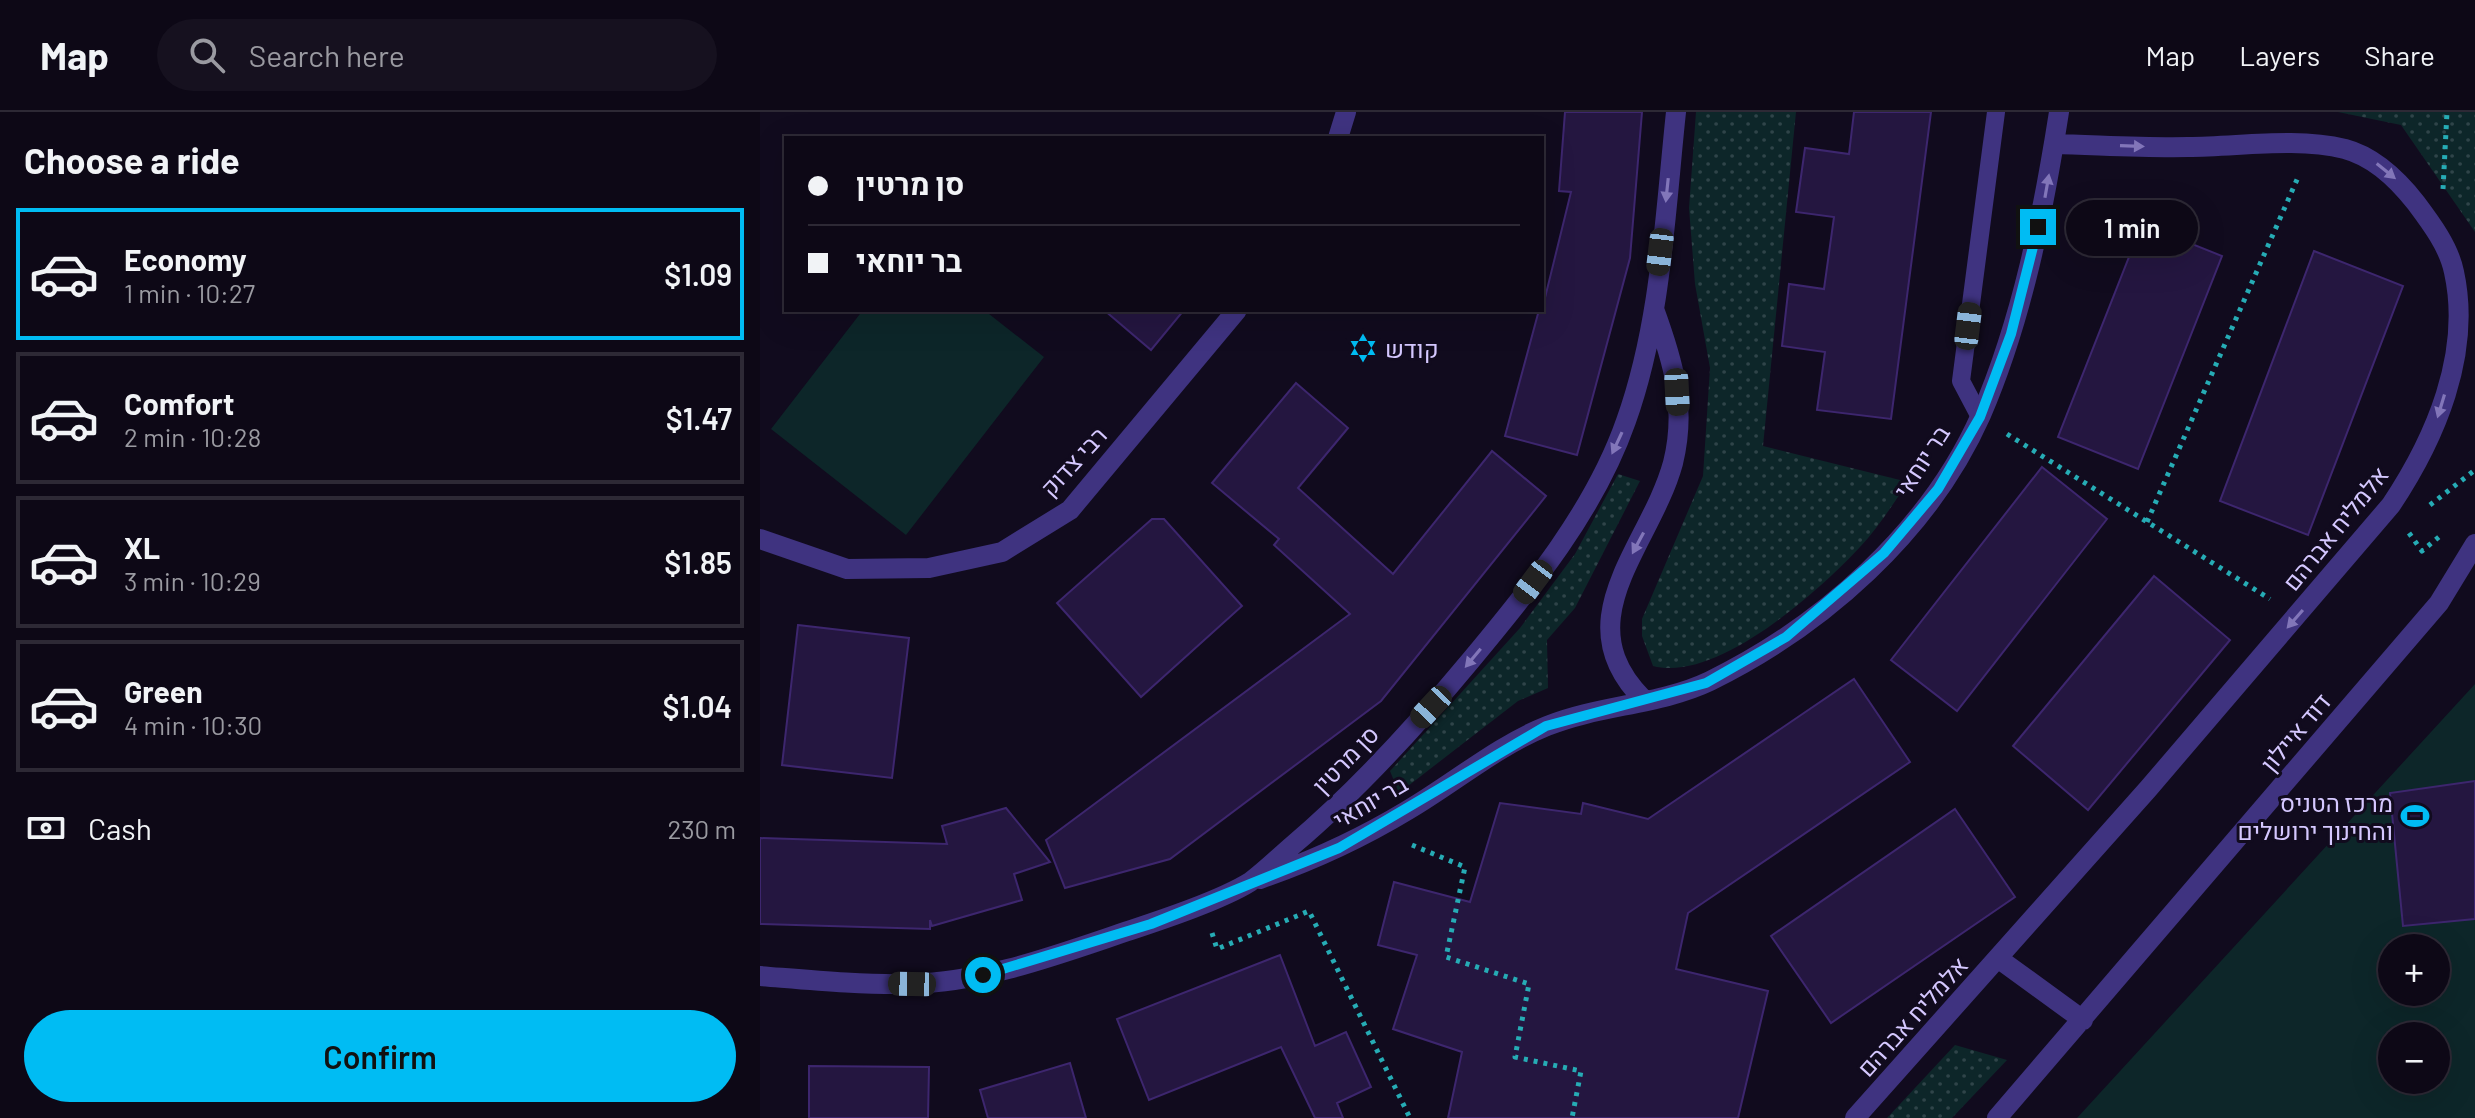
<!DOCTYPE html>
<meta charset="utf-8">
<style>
body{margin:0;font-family:Barlow,Heebo,sans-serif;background:#16111f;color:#f1f3f6;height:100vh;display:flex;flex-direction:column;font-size:30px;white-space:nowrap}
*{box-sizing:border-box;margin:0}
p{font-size:26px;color:#9a9aa1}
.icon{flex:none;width:44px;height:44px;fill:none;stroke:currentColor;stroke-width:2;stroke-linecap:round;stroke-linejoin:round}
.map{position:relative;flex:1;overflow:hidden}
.side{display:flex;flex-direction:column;background:#0d0816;width:760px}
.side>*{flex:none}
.hud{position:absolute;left:24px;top:24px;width:760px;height:176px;border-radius:0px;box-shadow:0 8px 32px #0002,0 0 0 2px #2d2935;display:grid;align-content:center;height:176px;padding:0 24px;background:#0d0816}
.fabs{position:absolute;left:1618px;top:822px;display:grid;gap:16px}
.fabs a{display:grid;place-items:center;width:72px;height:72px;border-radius:50%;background:#0d0816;box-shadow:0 8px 32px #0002,0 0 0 2px #2d2935;font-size:40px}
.end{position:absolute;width:36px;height:36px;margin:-18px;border:10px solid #00bcf3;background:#111;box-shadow:0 0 0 4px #111}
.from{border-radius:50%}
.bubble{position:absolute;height:56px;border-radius:28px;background:#0d0816;box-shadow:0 8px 32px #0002,0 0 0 2px #2d2935;font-size:26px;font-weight:600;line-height:56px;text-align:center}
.car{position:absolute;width:24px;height:48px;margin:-24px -12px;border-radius:10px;box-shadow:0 0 6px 2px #0007;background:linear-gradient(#222 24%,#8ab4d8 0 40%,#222 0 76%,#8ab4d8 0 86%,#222 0)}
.hud b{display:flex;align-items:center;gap:28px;height:76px;font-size:30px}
.hud b+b{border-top:2px solid #2d2935}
.hud i{width:20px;height:20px;background:#f1f3f6}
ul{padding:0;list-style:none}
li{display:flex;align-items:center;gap:24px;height:132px;margin:0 16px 12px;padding:0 8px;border:4px solid #2d2935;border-radius:0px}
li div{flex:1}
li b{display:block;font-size:30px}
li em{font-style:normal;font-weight:600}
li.active{border-color:#00bcf3}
li>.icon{width:72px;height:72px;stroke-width:1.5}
h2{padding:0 24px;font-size:36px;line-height:96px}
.pay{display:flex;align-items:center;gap:20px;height:88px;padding:0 24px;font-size:30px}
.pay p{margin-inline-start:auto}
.primary-button{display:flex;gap:16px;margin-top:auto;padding:16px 24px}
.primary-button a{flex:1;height:92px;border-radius:48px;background:#00bcf3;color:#111;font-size:32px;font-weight:600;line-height:92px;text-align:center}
header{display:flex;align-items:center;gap:48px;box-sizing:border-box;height:112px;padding:0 40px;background:#0d0816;border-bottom:2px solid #2d2935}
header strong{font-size:38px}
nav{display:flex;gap:44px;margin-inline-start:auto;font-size:28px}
.search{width:560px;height:72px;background:#16111f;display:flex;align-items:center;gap:20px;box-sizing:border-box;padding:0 28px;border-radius:44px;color:#9a9aa1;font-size:30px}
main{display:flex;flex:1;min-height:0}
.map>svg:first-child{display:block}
.grass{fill:#0d2629;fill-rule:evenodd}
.park{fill:url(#park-dots)}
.building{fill:#241640;stroke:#3d266e;stroke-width:2}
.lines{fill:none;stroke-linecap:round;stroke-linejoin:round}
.path{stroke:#26acb5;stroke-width:5;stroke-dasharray:4 6;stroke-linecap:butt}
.service{stroke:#3f3380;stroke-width:18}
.minor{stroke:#3f3380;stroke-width:20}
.oneway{fill:#8276b9}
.route{stroke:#00bcf3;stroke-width:10}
.labels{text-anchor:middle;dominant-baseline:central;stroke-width:6;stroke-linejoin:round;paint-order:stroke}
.poi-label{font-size:24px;fill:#d5c8ff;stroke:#110b1e;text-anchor:start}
.street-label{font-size:24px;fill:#d5c8ff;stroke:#110b1e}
</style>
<header>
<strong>Map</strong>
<div class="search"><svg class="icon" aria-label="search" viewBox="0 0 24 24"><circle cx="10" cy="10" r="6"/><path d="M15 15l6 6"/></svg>Search here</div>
<nav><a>Map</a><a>Layers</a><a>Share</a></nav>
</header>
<main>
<section class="side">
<h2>Choose a ride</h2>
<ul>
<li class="active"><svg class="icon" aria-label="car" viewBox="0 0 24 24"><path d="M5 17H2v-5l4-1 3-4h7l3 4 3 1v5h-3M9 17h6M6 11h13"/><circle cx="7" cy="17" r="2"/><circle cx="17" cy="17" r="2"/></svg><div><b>Economy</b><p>1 min · 10:27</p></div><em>$1.09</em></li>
<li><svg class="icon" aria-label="car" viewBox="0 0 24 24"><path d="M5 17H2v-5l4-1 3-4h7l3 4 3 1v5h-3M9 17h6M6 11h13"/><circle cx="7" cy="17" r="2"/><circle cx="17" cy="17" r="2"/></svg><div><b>Comfort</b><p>2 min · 10:28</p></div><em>$1.47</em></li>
<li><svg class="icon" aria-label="car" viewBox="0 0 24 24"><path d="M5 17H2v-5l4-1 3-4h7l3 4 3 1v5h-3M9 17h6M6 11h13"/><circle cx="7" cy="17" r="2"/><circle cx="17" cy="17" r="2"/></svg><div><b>XL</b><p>3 min · 10:29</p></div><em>$1.85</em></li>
<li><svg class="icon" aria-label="car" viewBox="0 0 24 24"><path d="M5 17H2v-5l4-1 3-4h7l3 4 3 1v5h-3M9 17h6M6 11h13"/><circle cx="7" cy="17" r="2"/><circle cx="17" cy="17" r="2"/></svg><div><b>Green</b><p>4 min · 10:30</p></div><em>$1.04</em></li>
</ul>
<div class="pay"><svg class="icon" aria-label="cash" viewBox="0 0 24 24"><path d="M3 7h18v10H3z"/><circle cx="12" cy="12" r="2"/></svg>Cash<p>230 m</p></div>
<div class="primary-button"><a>Confirm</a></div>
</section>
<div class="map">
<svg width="1715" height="1006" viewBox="0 0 1715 1006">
<defs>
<pattern id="park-dots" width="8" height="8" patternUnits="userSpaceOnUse" patternTransform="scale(2)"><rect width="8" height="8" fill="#0d2629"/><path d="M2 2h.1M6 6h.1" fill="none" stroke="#2f4449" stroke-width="1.8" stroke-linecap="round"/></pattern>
</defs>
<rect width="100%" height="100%" fill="#110b1e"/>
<path class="grass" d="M103,198H224L284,245L146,423L11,317Z
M1715,572V1006H1317ZM1632,836H1676V880H1632ZM1632,924H1676V968H1632Z"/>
<path class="park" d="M936,0H1036L1003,334L1148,370C1133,392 1118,416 1100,435C1059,479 957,571 893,554L882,524V507L943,364L950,256L935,172L929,96Z
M1578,0H1715V120L1641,13Z
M858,362L880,369L815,496L787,528L788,576L758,589L639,681L630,659L760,516L815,442Z
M1195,933L1247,948L1192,1006H1127Z"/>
<path class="building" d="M805,0H882L870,146L817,343L745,324L779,198H782L811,80L799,79Z
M1094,0H1171L1131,307L1057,298L1065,240L1022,234L1029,172L1064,177L1074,105L1036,100L1045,36L1089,42Z
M1382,112L1462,144L1378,357L1298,325Z
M1554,139L1643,174L1548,423L1460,389Z
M344,198H424L391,238Z
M536,271L588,316L538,376L633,462L732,339L786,384L621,589L410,747L305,776L286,728L590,502L514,433L519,427L452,371Z
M1282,355L1347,407L1197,599L1131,548Z
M392,407H404L482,494L381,585L297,491Z
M1394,464L1470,528L1328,698L1253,634Z
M38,513L149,526L132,666L22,653Z
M1094,567L1150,650L928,801L916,857L1008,879L978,1006H688L702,940L633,917L657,843L618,833L634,770L710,790L740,691L821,702L823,691L888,707Z
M1715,669V807L1643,814L1630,681Z
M246,696L290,750L254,762L262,788L172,814L170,808V817L0,812V726L187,732L182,714Z
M1195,697L1255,785L1071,911L1011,824Z
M520,843L555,934L586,920L611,975L577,991L583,1006H555L521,935L389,988L357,907Z
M310,951L326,1006H228L220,978Z
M49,954L169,955L168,1006H49Z"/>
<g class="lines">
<path class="path" d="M1683,77L1687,0
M1247,322L1510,487
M1670,393L1715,358
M1387,410L1539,63
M1649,421L1662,439L1680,424
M652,733L705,755L686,845L769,872L755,945L821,959L812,1006
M452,821L457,837L549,799L650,1006"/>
<path class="service" d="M1220,305L1201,269L1236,0"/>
<path class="minor" d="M578,26L586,0
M0,427L87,457L169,456L242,440L310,398L477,198
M884,588C803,508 890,435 913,351C927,295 913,249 894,197
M500,767C552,749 600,727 648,698C694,671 737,634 787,614C839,593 900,593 950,569C1062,514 1169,420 1221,303C1262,208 1283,102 1299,0
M1239,847L1323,908
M0,864C50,868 100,873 150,872C226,870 299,842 371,818C404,807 461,788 490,770C505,759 519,745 533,733C598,678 657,613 711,548C771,476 835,398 866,309C901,211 905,103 916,0
M1095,1006L1388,677L1631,393C1675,327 1712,242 1694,160C1689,135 1671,111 1656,91C1638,68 1615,45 1585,37C1534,25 1479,35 1428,35C1383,36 1339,33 1294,32
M1237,1006L1679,491L1715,432"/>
</g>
<defs><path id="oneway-solid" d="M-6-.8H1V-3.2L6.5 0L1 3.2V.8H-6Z" transform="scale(2)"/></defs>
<g class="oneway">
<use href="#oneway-solid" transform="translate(1372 34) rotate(2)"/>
<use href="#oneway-solid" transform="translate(1626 59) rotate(39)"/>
<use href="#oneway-solid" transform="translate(1287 74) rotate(-80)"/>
<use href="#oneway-solid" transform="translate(907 78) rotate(96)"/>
<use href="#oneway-solid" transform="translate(1681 294) rotate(107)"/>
<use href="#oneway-solid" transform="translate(857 331) rotate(115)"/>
<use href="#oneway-solid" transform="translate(878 431) rotate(118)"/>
<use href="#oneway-solid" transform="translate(1535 507) rotate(131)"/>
<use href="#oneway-solid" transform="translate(713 546) rotate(130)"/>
</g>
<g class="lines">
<path class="route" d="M223,863L391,812L579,736L786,614L946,571L1026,525L1124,441L1178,377L1220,305L1251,222L1278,115"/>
</g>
<defs>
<symbol id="synagogue-bare" viewBox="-9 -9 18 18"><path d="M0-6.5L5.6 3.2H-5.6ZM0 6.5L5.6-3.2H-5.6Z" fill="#00bcf3" stroke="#110b1e" stroke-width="2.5" paint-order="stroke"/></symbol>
<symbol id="stadium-bare" viewBox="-9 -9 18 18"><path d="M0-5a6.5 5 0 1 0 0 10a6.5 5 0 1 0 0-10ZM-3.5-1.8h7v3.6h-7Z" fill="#00bcf3" stroke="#110b1e" stroke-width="2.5" paint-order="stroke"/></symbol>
</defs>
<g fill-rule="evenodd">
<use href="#synagogue-bare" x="583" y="216" width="40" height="40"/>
<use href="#stadium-bare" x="1635" y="684" width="40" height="40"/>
</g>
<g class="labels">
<g class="poi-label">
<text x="625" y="236">קודש</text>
<text x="1633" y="690" text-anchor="end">מרכז הטניס<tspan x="1633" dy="28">והחינוך ירושלים</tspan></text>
</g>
<g class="street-label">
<text transform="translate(313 349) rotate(-47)">רבי צדוק</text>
<text transform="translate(1161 349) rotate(-57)">בר יוחאי</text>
<text transform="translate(1575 416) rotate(-51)">אלמליח אברהם</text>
<text transform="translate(1535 620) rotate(-50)">דוד איילון</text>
<text transform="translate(585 647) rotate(-46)">סן מרטין</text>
<text transform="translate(610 689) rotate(-30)">בר יוחאי</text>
<text transform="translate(1152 904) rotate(-48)">אלמליח אברהם</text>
</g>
</g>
</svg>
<div class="fabs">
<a>+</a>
<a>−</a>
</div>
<i class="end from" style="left:223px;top:863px"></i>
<i class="end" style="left:1278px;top:115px"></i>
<div class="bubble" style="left:1306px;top:88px;width:132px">1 min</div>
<i class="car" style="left:900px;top:140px;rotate:187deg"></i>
<i class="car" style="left:1208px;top:214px;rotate:7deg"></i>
<i class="car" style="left:917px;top:280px;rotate:177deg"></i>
<i class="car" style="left:773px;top:470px;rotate:217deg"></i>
<i class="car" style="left:671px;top:595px;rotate:223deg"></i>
<i class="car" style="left:152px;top:872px;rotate:271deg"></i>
<div class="hud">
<b><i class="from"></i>סן מרטין</b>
<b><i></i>בר יוחאי</b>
</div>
</div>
</main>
